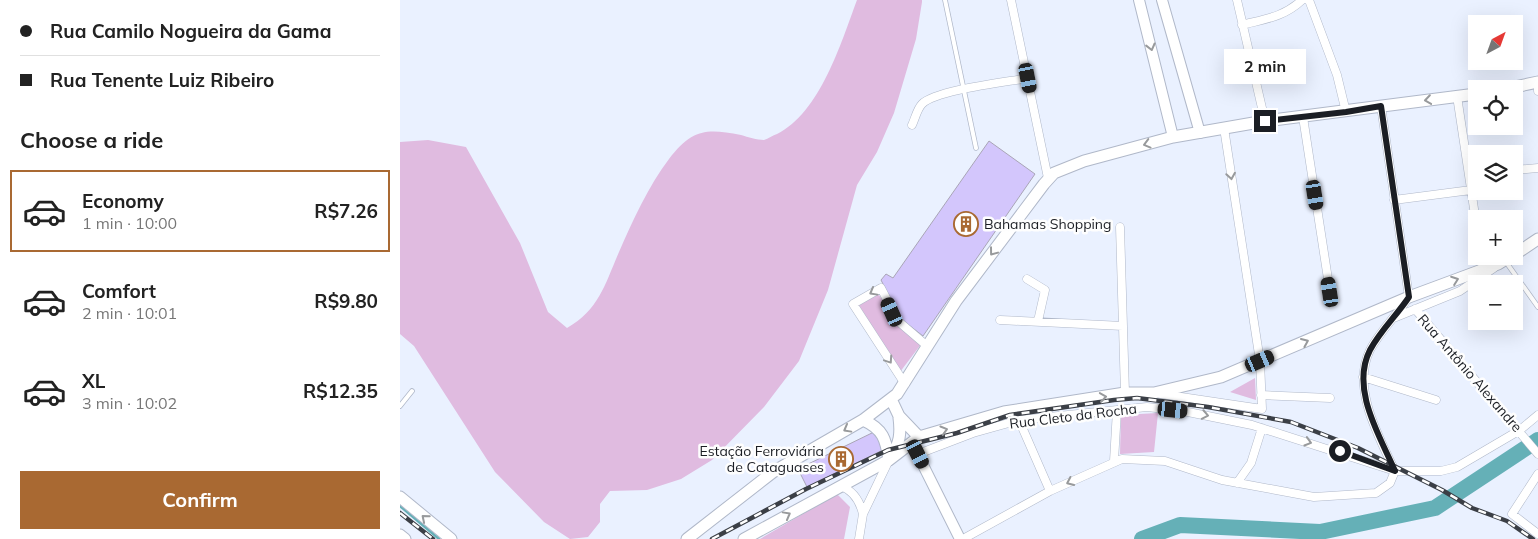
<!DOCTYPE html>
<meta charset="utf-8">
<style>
body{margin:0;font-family:Mulish,sans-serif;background:#f2f2f2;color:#222;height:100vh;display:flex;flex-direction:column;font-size:19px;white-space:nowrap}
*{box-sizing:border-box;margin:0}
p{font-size:16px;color:#767676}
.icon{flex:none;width:28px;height:28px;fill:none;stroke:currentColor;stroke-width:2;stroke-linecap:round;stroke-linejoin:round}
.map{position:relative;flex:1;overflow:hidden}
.details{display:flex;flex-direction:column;background:#fff;width:400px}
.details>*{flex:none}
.hud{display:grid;align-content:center;height:110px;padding:0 20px;background:#fff}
.needle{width:32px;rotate:41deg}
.fabs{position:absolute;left:1068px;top:15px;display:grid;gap:10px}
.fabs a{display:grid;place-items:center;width:55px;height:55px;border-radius:0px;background:#fff;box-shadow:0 5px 20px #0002;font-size:25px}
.end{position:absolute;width:22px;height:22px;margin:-11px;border:6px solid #1b1e24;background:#fff;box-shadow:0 0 0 2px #fff}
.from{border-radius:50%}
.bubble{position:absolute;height:35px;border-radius:0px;background:#fff;box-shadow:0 5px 20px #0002;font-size:16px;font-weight:700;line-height:35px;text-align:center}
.car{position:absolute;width:15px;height:30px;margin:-15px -8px;border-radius:6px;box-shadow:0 0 4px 1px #0007;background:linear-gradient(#222 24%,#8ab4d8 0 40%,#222 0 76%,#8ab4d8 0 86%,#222 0)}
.hud b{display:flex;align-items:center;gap:18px;height:48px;font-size:19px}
.hud b+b{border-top:1px solid #e0e0e0}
.hud i{width:12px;height:12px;background:#222}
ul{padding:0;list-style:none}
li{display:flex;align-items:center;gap:15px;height:82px;margin:0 10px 8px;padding:0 10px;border:2px solid transparent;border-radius:0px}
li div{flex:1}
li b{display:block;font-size:19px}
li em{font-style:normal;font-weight:700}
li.current{border-color:#a96932}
li>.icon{width:45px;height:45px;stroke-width:1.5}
h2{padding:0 20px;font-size:22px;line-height:60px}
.button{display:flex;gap:10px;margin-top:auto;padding:10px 20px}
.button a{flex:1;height:58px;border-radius:0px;background:#a96932;color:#fff;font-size:20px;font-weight:700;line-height:58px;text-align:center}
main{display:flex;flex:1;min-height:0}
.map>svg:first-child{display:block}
.green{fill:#e0bbe0}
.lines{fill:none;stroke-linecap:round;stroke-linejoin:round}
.stream{stroke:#65b0b7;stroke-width:2.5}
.river{stroke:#65b0b7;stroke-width:16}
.building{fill:#d3c6fc;stroke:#a9a5b6}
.service-casing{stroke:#b0b8c9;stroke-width:5.5}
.minor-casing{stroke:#b0b8c9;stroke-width:9}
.tertiary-casing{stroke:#b0b8c9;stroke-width:12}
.secondary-casing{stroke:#b0b8c9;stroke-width:13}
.service{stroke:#fff;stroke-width:4}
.minor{stroke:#fff;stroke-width:8}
.tertiary{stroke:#fff;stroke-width:10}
.secondary{stroke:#fff;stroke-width:11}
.rail-casing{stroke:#3b3f46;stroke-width:4.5}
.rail{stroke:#fefefe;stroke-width:2.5;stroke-dasharray:8;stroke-linecap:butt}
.oneway{stroke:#989a9c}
.route{stroke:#1b1e24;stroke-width:6}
.labels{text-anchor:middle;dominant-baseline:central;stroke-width:5;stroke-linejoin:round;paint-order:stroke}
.poi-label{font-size:14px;fill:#1b1e24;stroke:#fefefe;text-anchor:start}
.street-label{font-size:14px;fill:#1b1e24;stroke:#fefefe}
</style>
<main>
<section class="details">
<div class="hud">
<b><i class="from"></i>Rua Camilo Nogueira da Gama</b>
<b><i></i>Rua Tenente Luiz Ribeiro</b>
</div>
<h2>Choose a ride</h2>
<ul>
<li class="current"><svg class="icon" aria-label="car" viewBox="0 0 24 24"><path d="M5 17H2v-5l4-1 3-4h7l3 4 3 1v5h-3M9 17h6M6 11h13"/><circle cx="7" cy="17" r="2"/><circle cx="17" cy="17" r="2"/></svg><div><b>Economy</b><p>1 min · 10:00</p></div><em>R$7.26</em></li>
<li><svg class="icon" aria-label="car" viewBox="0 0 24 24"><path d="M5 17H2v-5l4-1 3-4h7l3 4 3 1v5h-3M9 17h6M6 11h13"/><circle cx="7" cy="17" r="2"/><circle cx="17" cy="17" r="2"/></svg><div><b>Comfort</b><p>2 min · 10:01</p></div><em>R$9.80</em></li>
<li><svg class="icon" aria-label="car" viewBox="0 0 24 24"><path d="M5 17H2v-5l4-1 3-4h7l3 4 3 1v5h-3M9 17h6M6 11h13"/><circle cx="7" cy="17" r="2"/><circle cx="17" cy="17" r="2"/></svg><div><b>XL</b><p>3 min · 10:02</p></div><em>R$12.35</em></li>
</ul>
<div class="button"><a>Confirm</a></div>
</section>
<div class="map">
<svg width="1138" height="539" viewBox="0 0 1138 539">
<rect width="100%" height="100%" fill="#eaf1ff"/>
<path class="green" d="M457,0H522V2L516,39L494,113L477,152L457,185L428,290L399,361L364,407L312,460L281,479L247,490L210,491L200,504V522L188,537L170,539L144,522L95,472L14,346L0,334V142L28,140L66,147L120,243L148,312L167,328C199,310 205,284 219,252C232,222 249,185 269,159C292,129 306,128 341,135C348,137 357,140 364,140C368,139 373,135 377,134C420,113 441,43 457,0Z
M477,292L502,329L522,343L500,372L458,304Z
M855,378L856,400L830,392Z
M758,413L754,452L720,454L721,415Z
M437,494L450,507L444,539H360Z"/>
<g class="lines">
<path class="stream" d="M0,506L39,539"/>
<path class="river" d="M742,539L780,525L920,532L1035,508L1138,440"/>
</g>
<path class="building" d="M589,141L635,174L523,336L501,319L481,280L486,274L493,278Z
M476,431L485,449L407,487L398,469Z"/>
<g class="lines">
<defs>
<path id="service" d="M545,0L576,148
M1106,262L1138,307
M0,406L12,391"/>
<path id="minor" d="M611,0L648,178
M837,0L865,121
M909,0L937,75L946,112
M842,25C865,19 884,17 902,0
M1138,82V91
M1057,96L1076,222
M981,106L1009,297C997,315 980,331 970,350C951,388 979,437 995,471
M903,117L930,292
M512,125C515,119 517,109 522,104C536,90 607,82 628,78
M1114,170L1138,168
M994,200L1071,190
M720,227L725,393
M1082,256L1083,274
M627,279L645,290L638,321
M1015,309L1138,454
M996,317L1060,291L1094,268
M600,320L723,326
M963,377L1036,400
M505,384L453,304L481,288L498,321L526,345
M761,394L862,409L860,361L824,128
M861,395L930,398
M619,420L650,491
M518,454L573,433L619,420L747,407L783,411L852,425L995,471H1041L1057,467L1120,430L1138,415
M714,461L717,410
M1138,474L1112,514L1138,534
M837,483L851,463L862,428
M440,486C453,490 460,502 463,514
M459,539L463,514L489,460
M563,539L650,491L722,459L765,461L822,480L914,497L976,493L990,483L995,471"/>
<path id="tertiary" d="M739,0L773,137
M762,0L800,133
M512,443L560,539"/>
<path id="secondary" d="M1105,89L1138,82
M1114,255L1138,239
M491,399L499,416L519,437
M463,420C483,429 486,439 489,460
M491,457C500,443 501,433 499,418
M0,497L51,539
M0,535L5,539
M287,539L373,472L463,420L497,394L556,301L644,184L654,173L684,161L773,137L865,121L1076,94
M344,539L489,460L519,437L604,412L725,393H754L821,377L1009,297L1098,264L1111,256"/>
</defs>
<use href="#service" class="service-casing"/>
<use href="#minor" class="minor-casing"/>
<use href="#tertiary" class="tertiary-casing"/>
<use href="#secondary" class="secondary-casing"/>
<use href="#service" class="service"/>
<use href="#minor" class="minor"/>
<use href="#tertiary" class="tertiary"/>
<use href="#secondary" class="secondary"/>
<defs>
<path id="rail" d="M0,513L33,539
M312,539L406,489L488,450L557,433L610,415L714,400L737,398L808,407L891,422L958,448L1042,490L1072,508L1107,521L1133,539"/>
</defs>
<use href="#rail" class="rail-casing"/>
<use href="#rail" class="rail"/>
</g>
<defs><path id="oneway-chevron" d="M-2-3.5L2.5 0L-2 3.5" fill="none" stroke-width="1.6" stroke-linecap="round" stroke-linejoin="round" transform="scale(1.25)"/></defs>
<g class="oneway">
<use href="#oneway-chevron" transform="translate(751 47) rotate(76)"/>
<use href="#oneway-chevron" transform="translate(1028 100) rotate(172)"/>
<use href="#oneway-chevron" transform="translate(747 144) rotate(165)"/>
<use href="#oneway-chevron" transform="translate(831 176) rotate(81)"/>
<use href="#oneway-chevron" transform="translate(593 252) rotate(127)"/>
<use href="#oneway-chevron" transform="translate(1055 280) rotate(-20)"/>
<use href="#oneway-chevron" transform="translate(473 292) rotate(151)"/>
<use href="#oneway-chevron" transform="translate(905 342) rotate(-23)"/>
<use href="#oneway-chevron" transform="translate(489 360) rotate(56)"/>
<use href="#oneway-chevron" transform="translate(703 397) rotate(-9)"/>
<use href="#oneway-chevron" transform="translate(805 415) rotate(11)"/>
<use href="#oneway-chevron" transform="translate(447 429) rotate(151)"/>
<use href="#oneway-chevron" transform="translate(544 430) rotate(-16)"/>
<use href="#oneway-chevron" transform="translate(908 442) rotate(17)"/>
<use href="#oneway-chevron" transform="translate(670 482) rotate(155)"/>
<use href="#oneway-chevron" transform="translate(387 515) rotate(-29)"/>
<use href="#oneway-chevron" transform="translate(25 518) rotate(-140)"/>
</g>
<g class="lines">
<path class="route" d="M865,121L946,112L981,106L1009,297C997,315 980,331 970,350C950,389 980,436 995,471L940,451"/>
</g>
<defs>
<symbol id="building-ring" viewBox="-11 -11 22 22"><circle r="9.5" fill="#fefefe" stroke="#a96932" stroke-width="1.5"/><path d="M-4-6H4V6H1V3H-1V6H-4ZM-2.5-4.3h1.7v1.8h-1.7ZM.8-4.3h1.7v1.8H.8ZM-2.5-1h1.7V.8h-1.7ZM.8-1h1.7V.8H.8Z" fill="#a96932"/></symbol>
</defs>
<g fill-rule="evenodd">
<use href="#building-ring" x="552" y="210" width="28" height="28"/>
<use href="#building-ring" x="427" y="445" width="28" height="28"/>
</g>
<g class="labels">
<g class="poi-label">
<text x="584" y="224">Bahamas Shopping</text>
<text x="424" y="451" text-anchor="end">Estação Ferroviária<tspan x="424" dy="16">de Cataguases</tspan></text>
</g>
<g class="street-label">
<text transform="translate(1070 373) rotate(49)">Rua Antônio Alexandre</text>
<text transform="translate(673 416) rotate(-7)">Rua Cleto da Rocha</text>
</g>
</g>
</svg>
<div class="fabs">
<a><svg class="needle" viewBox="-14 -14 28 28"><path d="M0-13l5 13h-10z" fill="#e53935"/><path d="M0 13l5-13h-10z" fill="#767676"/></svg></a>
<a><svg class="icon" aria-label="locate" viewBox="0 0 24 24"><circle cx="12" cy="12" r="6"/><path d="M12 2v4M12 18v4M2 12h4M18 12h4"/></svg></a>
<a><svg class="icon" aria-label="layers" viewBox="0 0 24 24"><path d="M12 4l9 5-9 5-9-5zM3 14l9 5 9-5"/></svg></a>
<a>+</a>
<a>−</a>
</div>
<i class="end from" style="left:940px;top:451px"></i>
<i class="end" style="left:865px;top:121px"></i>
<div class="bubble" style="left:824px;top:49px;width:82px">2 min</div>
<i class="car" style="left:628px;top:78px;rotate:169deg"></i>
<i class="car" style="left:915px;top:195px;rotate:171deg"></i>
<i class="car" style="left:930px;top:292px;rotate:351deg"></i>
<i class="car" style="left:492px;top:312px;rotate:336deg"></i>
<i class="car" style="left:860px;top:361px;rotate:67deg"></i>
<i class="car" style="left:773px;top:410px;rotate:96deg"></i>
<i class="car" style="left:518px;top:454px;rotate:153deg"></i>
</div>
</main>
